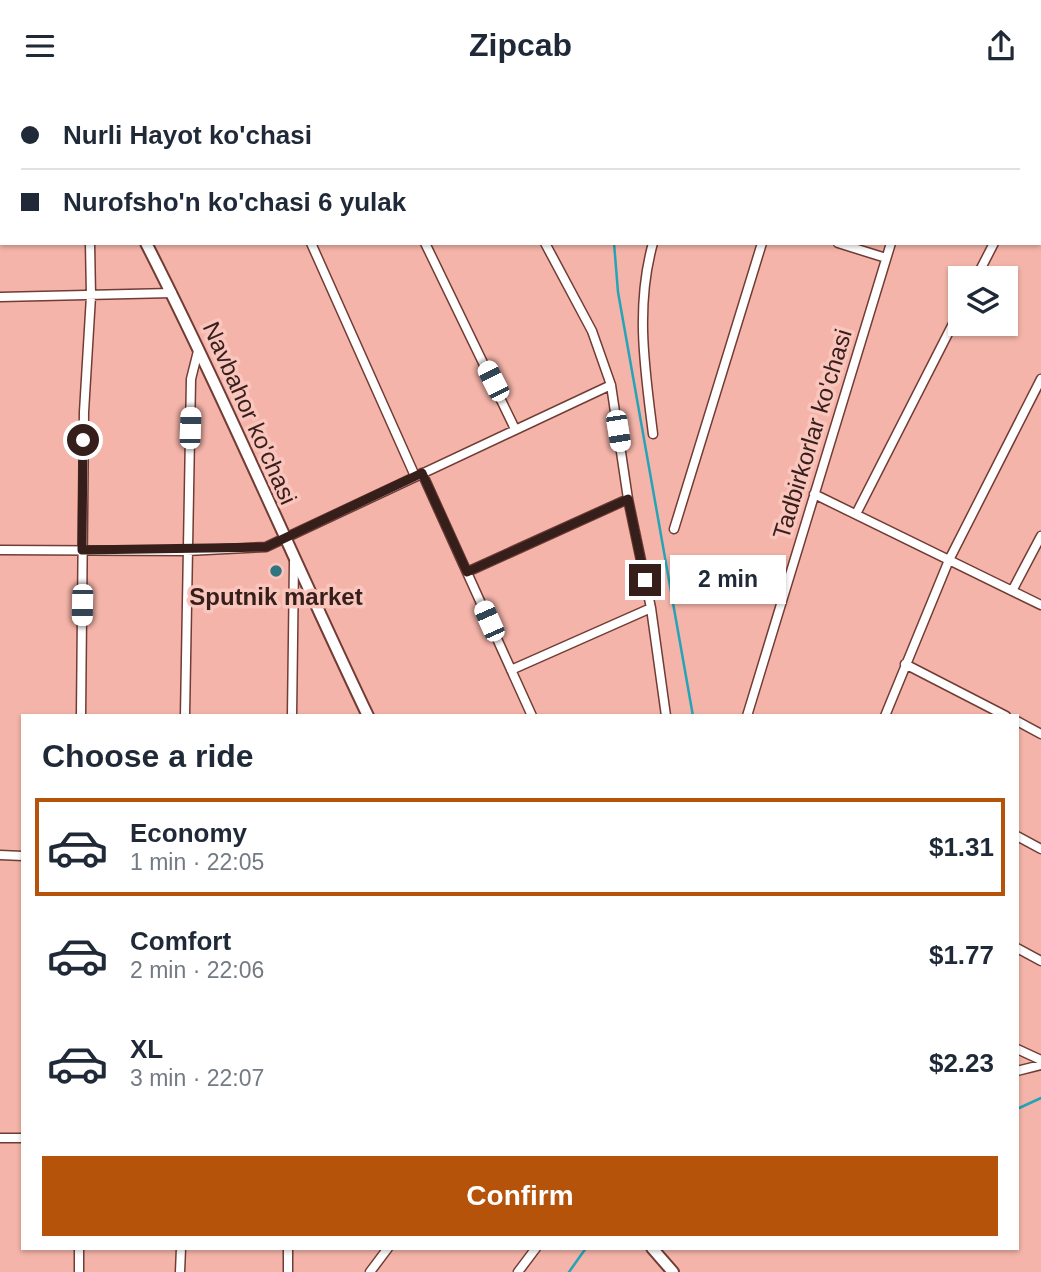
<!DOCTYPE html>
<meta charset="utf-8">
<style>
body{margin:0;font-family:Helvetica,sans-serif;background:#f2f2f3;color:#1f2937;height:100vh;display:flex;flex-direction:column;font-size:26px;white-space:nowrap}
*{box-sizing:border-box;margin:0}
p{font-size:23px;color:#747a83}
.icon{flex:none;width:38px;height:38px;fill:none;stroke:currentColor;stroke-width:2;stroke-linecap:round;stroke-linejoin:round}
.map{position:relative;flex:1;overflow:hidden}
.panel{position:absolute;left:21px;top:623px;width:998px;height:536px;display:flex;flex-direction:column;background:#fff;border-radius:0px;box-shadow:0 2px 5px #0004}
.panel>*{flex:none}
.top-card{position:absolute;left:0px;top:0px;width:1041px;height:154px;box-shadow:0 2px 5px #0004;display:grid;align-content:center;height:154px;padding:0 21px;background:#fff}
.buttons{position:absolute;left:948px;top:175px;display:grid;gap:14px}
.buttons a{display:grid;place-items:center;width:70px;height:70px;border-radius:0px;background:#fff;box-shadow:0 2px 5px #0004;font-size:35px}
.end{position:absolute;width:32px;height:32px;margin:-16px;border:9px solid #361f1b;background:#fff;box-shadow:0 0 0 4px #fff}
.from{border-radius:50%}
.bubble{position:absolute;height:49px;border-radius:0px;background:#fff;box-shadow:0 2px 5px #0004;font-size:23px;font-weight:700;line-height:49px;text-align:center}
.car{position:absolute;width:21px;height:42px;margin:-21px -10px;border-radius:9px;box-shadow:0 0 5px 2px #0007;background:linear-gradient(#fff 24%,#345 0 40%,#fff 0 76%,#345 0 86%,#fff 0)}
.top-card b{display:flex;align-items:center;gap:24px;height:66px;font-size:26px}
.top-card b+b{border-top:2px solid #e0e1e3}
.top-card i{width:18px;height:18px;background:#1f2937}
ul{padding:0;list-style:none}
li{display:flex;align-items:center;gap:21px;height:98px;margin:0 14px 10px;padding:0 7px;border:4px solid transparent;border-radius:0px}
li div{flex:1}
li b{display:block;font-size:26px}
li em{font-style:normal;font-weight:700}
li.active{border-color:#b45309}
li>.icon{width:63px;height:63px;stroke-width:1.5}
h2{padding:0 21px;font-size:32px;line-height:84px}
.cta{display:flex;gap:14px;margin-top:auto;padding:14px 21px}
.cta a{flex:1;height:80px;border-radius:0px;background:#b45309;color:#fff;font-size:28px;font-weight:700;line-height:80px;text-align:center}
header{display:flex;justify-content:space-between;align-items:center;height:91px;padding:0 21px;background:#fff;font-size:32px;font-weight:700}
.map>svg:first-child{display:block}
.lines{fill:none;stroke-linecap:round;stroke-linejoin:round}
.stream{stroke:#23a4b7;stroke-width:2.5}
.street-casing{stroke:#713c34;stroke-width:11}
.secondary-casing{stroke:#713c34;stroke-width:14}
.street{stroke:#fff;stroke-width:8}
.secondary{stroke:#fff;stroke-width:10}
.route{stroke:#361f1b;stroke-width:9}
.poi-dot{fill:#2e7581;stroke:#f9c5bc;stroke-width:2.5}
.labels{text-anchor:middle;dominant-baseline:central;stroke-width:7;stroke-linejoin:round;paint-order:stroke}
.street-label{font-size:24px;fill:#361f1b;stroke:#f9c5bc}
.poi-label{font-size:24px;font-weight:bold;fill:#361f1b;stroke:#f9c5bc}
</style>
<header><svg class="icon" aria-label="menu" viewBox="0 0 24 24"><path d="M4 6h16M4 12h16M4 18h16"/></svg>Zipcab<svg class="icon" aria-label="share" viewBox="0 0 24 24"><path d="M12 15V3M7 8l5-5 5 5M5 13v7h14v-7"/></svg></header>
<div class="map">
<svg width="1041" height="1181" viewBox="0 0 1041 1181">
<rect width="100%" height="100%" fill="#f4b4a9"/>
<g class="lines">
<path class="stream" d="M614,152L618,201L693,625
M1017,1018L1041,1007
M569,1181L586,1157"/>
<defs>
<path id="street" d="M236,0L237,2
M349,0L350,2
M471,0L472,2
M604,0V2
M942,0L946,2
M217,2L218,0
M698,2L699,0
M809,2V0
M1040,42L1041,43
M1040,62L1041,59
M0,82H2
M311,152L415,385
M425,152L515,338
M545,152L592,240L611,294L628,408L651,517L666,625
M838,152L886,167
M976,187L994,152
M0,206L172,202
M653,343C645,279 635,216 653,152
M422,382L532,625
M814,403L1041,514
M856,423L961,217
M674,438L762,152
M0,459L187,460L266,456L611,294
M467,481L628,408
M1012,500L1041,445
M905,573L1006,625
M511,579L651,517
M81,625L84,321L91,205L90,152
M185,625L191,288L198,260
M292,625L294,471
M747,625L891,152
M885,625L949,469L1041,288
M1017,630L1041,643
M1017,745L1041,758
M0,764L23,765
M1017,857L1041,870
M1017,958L1041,969
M1017,980L1041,974
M0,1047H23
M79,1157V1181
M288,1157V1181
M180,1181L181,1157
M370,1181L388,1157
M518,1181L536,1157"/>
<path id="secondary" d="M70,0L71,2
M146,152C225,307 293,468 368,625
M652,1157L673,1181"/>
</defs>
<use href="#street" class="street-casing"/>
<use href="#secondary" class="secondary-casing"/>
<use href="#street" class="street"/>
<use href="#secondary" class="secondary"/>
</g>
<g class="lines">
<path class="route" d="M83,349L82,459L266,456L422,382L467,481L628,408L645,489"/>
</g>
<circle class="poi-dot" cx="276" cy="480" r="7"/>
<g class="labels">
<g class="street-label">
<text transform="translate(250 322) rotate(66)">Navbahor ko'chasi</text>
<text transform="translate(812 343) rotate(-73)">Tadbirkorlar ko'chasi</text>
</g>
<g class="poi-label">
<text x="276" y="505">Sputnik market</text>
</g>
</g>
</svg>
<div class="buttons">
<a><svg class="icon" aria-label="layers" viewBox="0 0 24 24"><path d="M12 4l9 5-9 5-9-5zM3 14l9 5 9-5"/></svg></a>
</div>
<i class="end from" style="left:83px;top:349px"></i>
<i class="end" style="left:645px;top:489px"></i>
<div class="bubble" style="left:670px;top:464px;width:116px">2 min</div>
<i class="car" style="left:493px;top:290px;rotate:333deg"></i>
<i class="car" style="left:190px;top:337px;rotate:2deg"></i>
<i class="car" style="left:618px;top:340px;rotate:171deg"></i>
<i class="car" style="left:82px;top:514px;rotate:181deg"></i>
<i class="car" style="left:489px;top:530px;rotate:336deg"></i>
<div class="top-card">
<b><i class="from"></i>Nurli Hayot ko'chasi</b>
<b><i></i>Nurofsho'n ko'chasi 6 yulak</b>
</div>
<section class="panel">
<h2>Choose a ride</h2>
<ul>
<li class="active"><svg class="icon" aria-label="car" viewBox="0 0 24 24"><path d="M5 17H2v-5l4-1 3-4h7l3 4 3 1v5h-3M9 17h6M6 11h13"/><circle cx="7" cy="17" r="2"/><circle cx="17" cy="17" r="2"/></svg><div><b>Economy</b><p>1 min · 22:05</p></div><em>$1.31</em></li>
<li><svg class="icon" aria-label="car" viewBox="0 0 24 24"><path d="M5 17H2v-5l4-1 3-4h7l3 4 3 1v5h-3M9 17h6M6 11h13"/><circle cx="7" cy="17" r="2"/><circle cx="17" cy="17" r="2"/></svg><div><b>Comfort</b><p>2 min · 22:06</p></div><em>$1.77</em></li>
<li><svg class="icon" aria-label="car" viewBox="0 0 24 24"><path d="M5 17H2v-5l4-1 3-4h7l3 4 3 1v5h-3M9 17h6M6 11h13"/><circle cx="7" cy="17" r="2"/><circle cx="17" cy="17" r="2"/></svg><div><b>XL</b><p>3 min · 22:07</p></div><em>$2.23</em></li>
</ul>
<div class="cta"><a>Confirm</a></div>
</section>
</div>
